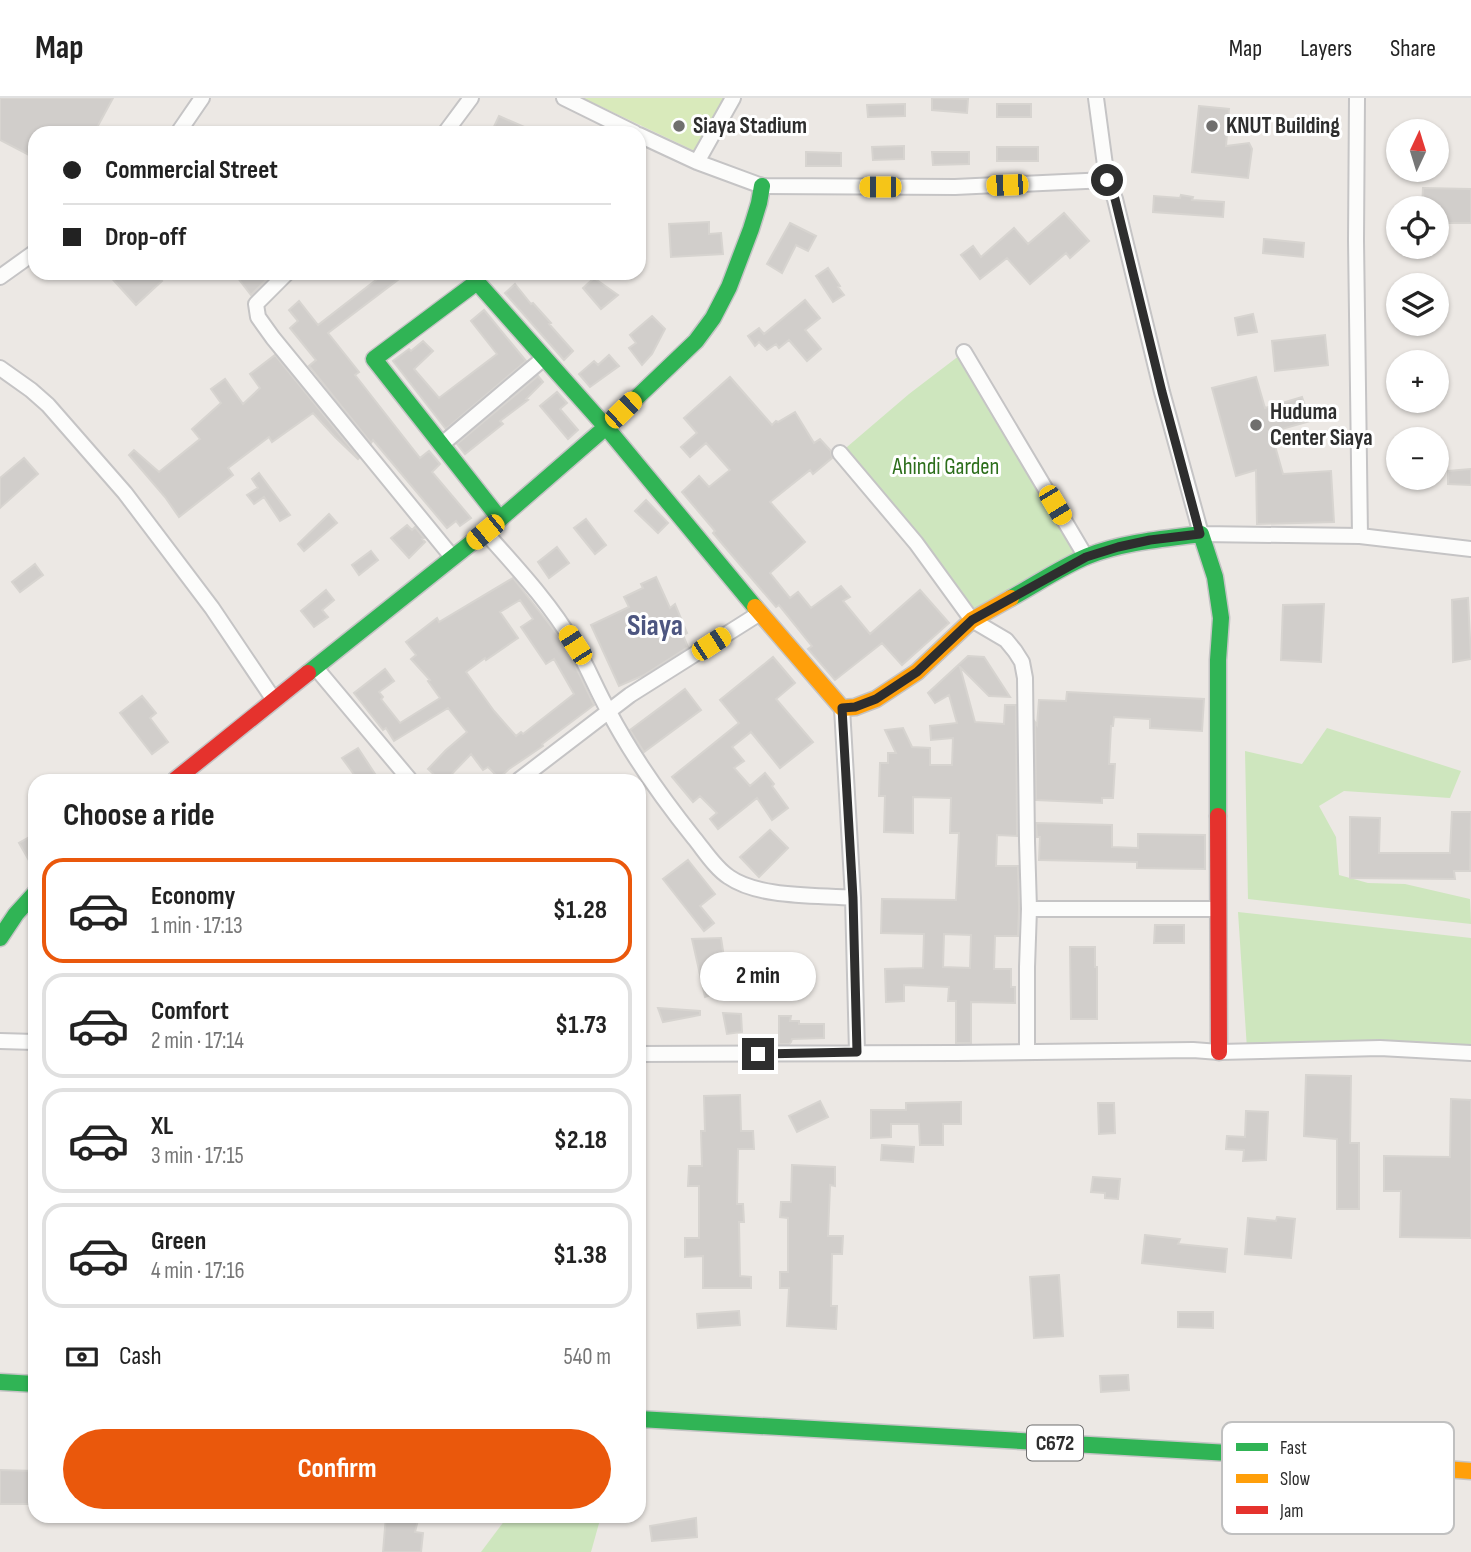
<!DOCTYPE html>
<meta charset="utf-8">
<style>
body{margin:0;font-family:"Sofia Sans Condensed",sans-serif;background:#f6f6f6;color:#222;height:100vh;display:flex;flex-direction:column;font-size:26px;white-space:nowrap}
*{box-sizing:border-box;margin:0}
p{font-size:23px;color:#767676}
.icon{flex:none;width:38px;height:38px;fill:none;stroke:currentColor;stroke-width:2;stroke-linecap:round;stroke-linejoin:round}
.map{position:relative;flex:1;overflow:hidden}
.details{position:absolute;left:28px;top:676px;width:618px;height:749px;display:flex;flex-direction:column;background:#fff;border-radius:21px;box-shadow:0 2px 5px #0004}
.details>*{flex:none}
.hud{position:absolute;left:28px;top:28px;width:618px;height:154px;border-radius:21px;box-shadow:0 2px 5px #0004;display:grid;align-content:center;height:154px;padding:0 35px;background:#fff}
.needle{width:46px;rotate:4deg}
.fabs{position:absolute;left:1386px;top:21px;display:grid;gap:14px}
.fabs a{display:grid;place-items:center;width:63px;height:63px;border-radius:50%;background:#fff;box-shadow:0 2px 5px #0004;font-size:35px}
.end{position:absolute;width:32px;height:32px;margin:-16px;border:9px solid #2e2e2e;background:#fff;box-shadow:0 0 0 4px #fff}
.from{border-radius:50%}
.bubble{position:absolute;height:49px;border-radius:24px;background:#fff;box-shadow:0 2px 5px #0004;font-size:23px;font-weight:700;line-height:49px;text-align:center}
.car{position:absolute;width:21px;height:42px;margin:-21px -10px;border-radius:9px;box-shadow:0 0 5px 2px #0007;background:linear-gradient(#f5c518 24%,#345 0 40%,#f5c518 0 76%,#345 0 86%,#f5c518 0)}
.hud b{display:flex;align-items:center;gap:24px;height:66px;font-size:26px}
.hud b+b{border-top:2px solid #e0e0e0}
.hud i{width:18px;height:18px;background:#222}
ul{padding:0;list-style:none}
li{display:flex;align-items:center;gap:21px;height:105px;margin:0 14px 10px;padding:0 21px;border:4px solid #e0e0e0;border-radius:21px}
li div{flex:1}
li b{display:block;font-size:26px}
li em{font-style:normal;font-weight:700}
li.selected{border-color:#ea580c}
li>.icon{width:63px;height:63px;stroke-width:1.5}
h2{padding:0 35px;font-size:32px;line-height:84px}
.pay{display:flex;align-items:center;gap:18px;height:77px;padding:0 35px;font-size:26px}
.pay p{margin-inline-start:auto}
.cta{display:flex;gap:14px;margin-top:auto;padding:14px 35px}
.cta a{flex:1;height:80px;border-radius:42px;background:#ea580c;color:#fff;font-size:28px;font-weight:700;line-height:80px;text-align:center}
header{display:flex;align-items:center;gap:42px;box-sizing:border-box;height:98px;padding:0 35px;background:#fff;border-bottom:2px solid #e0e0e0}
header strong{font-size:33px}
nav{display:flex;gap:38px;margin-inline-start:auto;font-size:24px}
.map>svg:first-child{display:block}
.green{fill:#cee6be}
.pitch{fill:#d9eabb}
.building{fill:#d1cecb;stroke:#d7d4d0;stroke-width:2;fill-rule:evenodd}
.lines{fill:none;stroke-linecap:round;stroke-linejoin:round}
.street-casing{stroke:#c5c4c5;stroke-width:18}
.fast-casing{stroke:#c5c4c5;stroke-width:19}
.slow-casing{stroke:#c5c4c5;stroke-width:19}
.jam-casing{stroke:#c5c4c5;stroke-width:19}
.street{stroke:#fcfcfb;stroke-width:14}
.fast{stroke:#30b455;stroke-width:16}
.slow{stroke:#ff9f0a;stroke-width:16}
.jam{stroke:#e5322d;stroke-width:16}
.route{stroke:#2e2e2e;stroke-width:9}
.poi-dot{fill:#706f6e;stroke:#fff;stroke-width:2.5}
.labels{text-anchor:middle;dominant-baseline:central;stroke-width:6;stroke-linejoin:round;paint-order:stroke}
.shield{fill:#fff;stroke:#6d6d6d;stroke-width:2}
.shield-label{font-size:21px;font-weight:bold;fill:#2e2e2e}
.poi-label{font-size:23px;font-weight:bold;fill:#2e2e2e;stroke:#fff;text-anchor:start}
.park-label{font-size:23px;fill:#2c6e1b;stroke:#fff}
.district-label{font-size:30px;font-weight:bold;fill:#4d5680;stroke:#fff}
.key{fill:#fff;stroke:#c0c0c0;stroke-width:2}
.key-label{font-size:19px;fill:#2e2e2e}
</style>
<header>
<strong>Map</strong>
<nav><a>Map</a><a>Layers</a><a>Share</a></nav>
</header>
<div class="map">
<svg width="1471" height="1454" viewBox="0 0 1471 1454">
<rect width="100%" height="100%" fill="#ece8e4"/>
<path class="green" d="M964,254L1081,451L972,522L840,355L909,296Z
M1327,630L1461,673L1450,700L1344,693L1319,708L1336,739L1339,777L1368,785L1405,786L1470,801L1471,826L1248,801L1245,653L1302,666Z
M1238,814L1471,840V948L1247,951Z
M508,1418H601L591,1454H481Z"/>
<path class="pitch" d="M583,0H731L701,56Z"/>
<path class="building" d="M0,0H113L94,35H35V60L0,42Z
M932,0L968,1L967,15L932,12Z
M905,6V18L868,19L867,7Z
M997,6H1031V19H997Z
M1199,8L1229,11L1226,48L1249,45L1252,51L1248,80L1192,74Z
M499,18L538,35H491Z
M904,48V61L873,62L872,49Z
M997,49H1038V63H997Z
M806,54L841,55V68H806Z
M932,54H969V66L933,67Z
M1423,90L1471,91V125H1437V110H1422Z
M1181,97L1193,99L1192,102L1224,104L1223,119L1153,114L1154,98L1180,100Z
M1064,115L1089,143L1070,160L1066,155L1030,186L1007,160L980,181L961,157L973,148L981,159L1014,130L1028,146Z
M709,124V136L721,135L723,156L671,159L669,126Z
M790,125L816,138L808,153L796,147L782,175L767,166Z
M1264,141L1304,145L1303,159L1263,155Z
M828,170L840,188L838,189L844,197L833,204L816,178Z
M107,175H155L162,183L136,207Z
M234,175H273L251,197Z
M385,175H407L328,235L359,274L355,277L420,360L429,353L440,366L432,374L471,420L460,428L456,423L447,430L373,342L371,345L309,268L316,262L290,230L298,223L289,212L299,203L318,227Z
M594,180L618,197L601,211L583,190Z
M515,186L531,206L533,205L551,225L549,226L573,253L564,262L505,195Z
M805,202L820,220L805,232L821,251L807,263L789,242L779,250L776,246L767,252L759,244L755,248L748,238L759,230L764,236Z
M484,212L526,263L446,331L393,263L409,251L411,253L423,243L433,253L414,271L439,300L497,256L471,223Z
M1253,216L1257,234L1238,237L1235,220Z
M652,218L665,231L652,256L642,267L629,250L636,245L630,237Z
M1325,237L1328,267L1275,273L1272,243Z
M275,257L359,360L358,361L335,339L313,315L272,344L269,339L228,370L233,377L179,419L165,399L129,357L134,352L159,374L200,341L192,331L221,305L211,291L225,281L243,306L260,290L250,276Z
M609,257L619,268L590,289L579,276L594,263L598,267Z
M538,278L543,284L526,301L528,302L500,323L503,326L465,356L457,346Z
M730,279L772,327L776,323L778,324L795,314L814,345L820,341L831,353L832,360L813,376L810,372L770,404L805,444L770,475L790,500L798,494L811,510L841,488L850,499L843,503L870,536L920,492L949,525L902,567L882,545L835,582L808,551L812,548L779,507L776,509L713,435L715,433L682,394L699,378L709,389L730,372L706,345L690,359L681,349L697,335L684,320Z
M1256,279L1265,310L1302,299L1310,323L1271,334L1283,376L1331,373L1334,424L1257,426L1256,372L1236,378L1212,290Z
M557,294L567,305L560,311L578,332L568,341L540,308Z
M24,360L38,376L0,410V380Z
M1471,371V387L1448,386V373Z
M259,375L290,417L280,423L264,399L254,406L247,397L258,390L252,381Z
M646,402L668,425L658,435L635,413Z
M329,416L337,425L304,453L298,446Z
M586,421L606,447L595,456L574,430Z
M407,427L412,432L415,429L424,440L422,441L425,444L409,460L391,440Z
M557,449L569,465L549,480L538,464Z
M371,453L378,462L359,477L352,467Z
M35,466L43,477L20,494L12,484Z
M656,479L670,510L675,506L687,535L683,537L688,549L644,577L619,588L591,527L629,509L624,499L643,490L641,486Z
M513,480L557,536L575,567L594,607L542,646L543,648L509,671L499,680L488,669L483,672L471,656L446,682H440L428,671L446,652L467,634L448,610L394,643L386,630L383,632L354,595L385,571L394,583L379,594L383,599L381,601L400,625L440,600L428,583L430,582L411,561L416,557L406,544L437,520L439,524ZM520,502L533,521L521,529L546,566L554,561L574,596L523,636L521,634L516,638L494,613L466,574L485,560L486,562L518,540L500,514Z
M326,492L334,502L322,512L328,519L314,529L301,513Z
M1468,500L1471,561L1453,564L1452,502Z
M1324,506L1321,564L1281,562L1283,507Z
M968,558L984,559L1010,599L989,598L960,569L975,624L1004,626L1005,607H1016L1017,738L997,737L996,768H1018L1019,811L1018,838H995L994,871H1011V889H1015V905L971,904V945H956V903H948L949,889L904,887V903L886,904L885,871L923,870L924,836L881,835L882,801L956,802L959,735H950L951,700L913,699V735L884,734L885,698H879L880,665H888V655H896L885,632L903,630L912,649L930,650V667H952L953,640L931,642L930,628L957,625L949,597L935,605L928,595ZM944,836L971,837L970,870L943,869Z
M773,559L795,585L776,601L813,644L780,670L751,634L732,649L744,663L734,670L750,688L765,675L774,686L772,688L788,710L772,722L757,700L718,731L710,721L717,715L700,698L693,704L672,679L739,625L720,602Z
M685,591L701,612L644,654L630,632Z
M1067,594L1204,601L1202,633L1150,630V621L1114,619L1113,628H1111L1109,666H1115L1113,700H1102V705L1036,702L1035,624L1037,627L1039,602L1066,603Z
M142,598L156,615L150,620L168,644L152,656L120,615Z
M358,650L379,682H358L342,660Z
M1452,714H1471L1470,773H1454L1455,781L1350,780V719L1380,720L1379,755H1450Z
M1036,725L1112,727V749L1138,750V736L1205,737V771L1137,770V764L1039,762L1040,739H1037Z
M770,732L788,750L759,779L740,759Z
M35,736V773L19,745Z
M688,762L715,796L700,808L714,825L704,833L663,781Z
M1155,827H1184V845H1154Z
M721,840L729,891L705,899L692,841Z
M1070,849H1095V869H1097V921H1071Z
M658,910L700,913V917L663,924Z
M723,915L741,916L742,934L727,936Z
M779,918H791L790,923H799V926H824V940L792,941L791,944L789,946H779Z
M1306,977L1351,978L1350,1045H1359V1111H1337V1041L1304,1038Z
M740,997L741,1033H753L754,1051H738L737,1106H743L744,1124H739L740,1178L751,1179V1190H703V1158L685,1159V1140H699V1088H688L689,1068H702L701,1033H705L704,998Z
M1451,1001L1471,1002V1140L1400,1139L1401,1093H1384V1058L1450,1059Z
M820,1003L828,1019L797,1034L789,1018Z
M961,1004V1026H943V1047H920L919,1026H891V1039L871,1040V1012H906V1005Z
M1098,1005H1114L1115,1035L1099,1036Z
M1246,1013L1268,1014L1266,1062L1243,1063L1244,1052L1226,1051L1227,1038L1245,1039Z
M882,1047L914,1049L913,1064L881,1062Z
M792,1067L835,1069V1088L830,1087L828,1138H843L842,1156H832L831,1208H837L836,1231L787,1228L789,1190H780V1174H788V1120L780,1119L781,1104H791Z
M1093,1079L1120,1081L1118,1101L1105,1100V1095L1091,1094Z
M1277,1119L1295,1121L1291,1160L1245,1156L1248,1120L1276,1123Z
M1145,1137L1180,1141L1178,1146L1227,1151L1225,1174L1142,1165Z
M1059,1177L1063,1238L1034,1240L1030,1179Z
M739,1213L740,1227L698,1230L697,1216Z
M1178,1214H1213V1230L1178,1229Z
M1128,1277L1129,1292L1101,1294L1100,1278Z
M0,1372L35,1373V1406H0Z
M386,1418H419L415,1434L423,1435L421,1454H383Z
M696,1420L697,1439L652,1443L650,1428Z"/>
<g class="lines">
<defs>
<path id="street" d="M564,0L635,35
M1096,0L1107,82
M1357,0L1356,142L1360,438
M178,35L202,0
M445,35L471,0
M639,37L697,64L762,88L955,89L1107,82L1115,101L1162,294L1201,436L1360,438L1471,451
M697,64L733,0
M287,175L256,206L258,219L273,240L453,460
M0,179L35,154
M964,254L1086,459
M0,270L31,292L48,307L125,395L212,510L274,602
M441,347L544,260
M840,355L916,445L972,522L1006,542L1015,553L1022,564L1025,580L1027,743L1029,811L1027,869V954
M485,434C517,470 550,505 574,546C587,567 596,591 608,612C632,658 662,700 694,740C704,752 715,770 729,779C759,800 817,797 853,800
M316,570L410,682
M842,610L853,800L857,954
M519,682L630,597L760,515
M1029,811H1218
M0,943L35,944
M639,956L956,955L1193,952L1219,954L1380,950L1471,955"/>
<path id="fast" d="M500,421L374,261L477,184L606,329L755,509
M1011,500C1035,487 1063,468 1088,458C1124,444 1163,441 1201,436L1215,479L1221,520L1218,562V718
M308,575L485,434L606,329L696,243L713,220L729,189L751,131L759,105L762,88
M0,840L16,816L35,795
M0,1284L35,1286
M639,1321L1264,1357"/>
<path id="slow" d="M755,509L842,610L855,609L876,601L917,574L972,522L1011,500
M1264,1357L1471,1373"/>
<path id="jam" d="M175,682L308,575
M1218,718L1219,954"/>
</defs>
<use href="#street" class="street-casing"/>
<use href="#fast" class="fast-casing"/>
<use href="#slow" class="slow-casing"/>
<use href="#jam" class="jam-casing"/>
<use href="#street" class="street"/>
<use href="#fast" class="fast"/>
<use href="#slow" class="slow"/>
<use href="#jam" class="jam"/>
</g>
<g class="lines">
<path class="route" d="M758,956L857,954L853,800L842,610L855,609L876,601L917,574L972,522L1086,459L1118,449L1150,442L1200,436L1162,294L1115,101L1107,82"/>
</g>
<g class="poi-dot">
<circle cx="679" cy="28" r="7"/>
<circle cx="1212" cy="28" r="7"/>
<circle cx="1256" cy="327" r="7"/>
</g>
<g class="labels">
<rect class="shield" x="1027" y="1327.5" width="56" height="35" rx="5"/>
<g class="shield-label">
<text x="1055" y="1345">C672</text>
</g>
<g class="poi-label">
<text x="693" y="28">Siaya Stadium</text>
<text x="1226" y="28">KNUT Building</text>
<text x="1270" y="314">Huduma<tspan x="1270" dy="26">Center Siaya</tspan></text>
</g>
<g class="park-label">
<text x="946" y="369">Ahindi Garden</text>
</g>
<g class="district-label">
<text x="655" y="528">Siaya</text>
</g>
</g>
<rect x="1222" y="1324" width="232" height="112" rx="10" class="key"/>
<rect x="1236" y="1345" width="32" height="8" fill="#30b455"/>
<rect x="1236" y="1376" width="32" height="9" fill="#ff9f0a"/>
<rect x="1236" y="1408" width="32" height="8" fill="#e5322d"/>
<g class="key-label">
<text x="1280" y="1356">Fast</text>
<text x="1280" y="1387">Slow</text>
<text x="1280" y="1419">Jam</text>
</g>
</svg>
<div class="fabs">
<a><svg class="needle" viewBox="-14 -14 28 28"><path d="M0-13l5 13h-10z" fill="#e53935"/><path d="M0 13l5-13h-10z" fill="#767676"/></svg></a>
<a><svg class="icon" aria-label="locate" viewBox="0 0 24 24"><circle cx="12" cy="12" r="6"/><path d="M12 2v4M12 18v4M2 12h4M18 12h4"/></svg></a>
<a><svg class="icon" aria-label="layers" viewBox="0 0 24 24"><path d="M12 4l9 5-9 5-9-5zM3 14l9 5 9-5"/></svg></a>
<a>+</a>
<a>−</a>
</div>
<i class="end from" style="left:1107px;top:82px"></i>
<i class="end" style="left:758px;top:956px"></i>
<div class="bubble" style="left:700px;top:854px;width:116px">2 min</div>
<i class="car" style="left:1007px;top:87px;rotate:268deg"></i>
<i class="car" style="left:880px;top:89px;rotate:270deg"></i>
<i class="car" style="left:623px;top:312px;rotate:46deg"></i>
<i class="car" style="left:1055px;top:407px;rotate:149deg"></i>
<i class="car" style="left:485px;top:434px;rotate:231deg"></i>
<i class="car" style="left:711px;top:546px;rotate:57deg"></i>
<i class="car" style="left:575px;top:547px;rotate:327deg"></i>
<div class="hud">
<b><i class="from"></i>Commercial Street</b>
<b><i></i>Drop-off</b>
</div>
<section class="details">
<h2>Choose a ride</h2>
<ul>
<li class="selected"><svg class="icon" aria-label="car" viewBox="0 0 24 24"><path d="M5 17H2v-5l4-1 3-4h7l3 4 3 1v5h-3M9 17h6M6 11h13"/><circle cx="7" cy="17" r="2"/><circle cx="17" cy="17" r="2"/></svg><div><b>Economy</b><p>1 min · 17:13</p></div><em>$1.28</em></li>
<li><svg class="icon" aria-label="car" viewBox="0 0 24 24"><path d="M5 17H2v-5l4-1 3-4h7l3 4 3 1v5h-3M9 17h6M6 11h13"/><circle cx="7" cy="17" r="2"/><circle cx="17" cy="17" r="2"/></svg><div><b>Comfort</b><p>2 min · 17:14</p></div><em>$1.73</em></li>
<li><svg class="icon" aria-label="car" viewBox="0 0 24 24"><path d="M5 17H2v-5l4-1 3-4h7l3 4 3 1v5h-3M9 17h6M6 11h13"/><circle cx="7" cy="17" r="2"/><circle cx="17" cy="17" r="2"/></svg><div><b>XL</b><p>3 min · 17:15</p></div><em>$2.18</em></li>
<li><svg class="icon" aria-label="car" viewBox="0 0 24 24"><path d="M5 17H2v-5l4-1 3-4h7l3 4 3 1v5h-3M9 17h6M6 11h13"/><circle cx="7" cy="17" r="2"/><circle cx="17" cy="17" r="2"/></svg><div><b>Green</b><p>4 min · 17:16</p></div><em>$1.38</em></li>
</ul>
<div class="pay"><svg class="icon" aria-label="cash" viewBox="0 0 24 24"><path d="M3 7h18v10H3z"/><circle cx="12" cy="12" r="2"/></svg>Cash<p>540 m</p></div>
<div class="cta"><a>Confirm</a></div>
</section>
</div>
